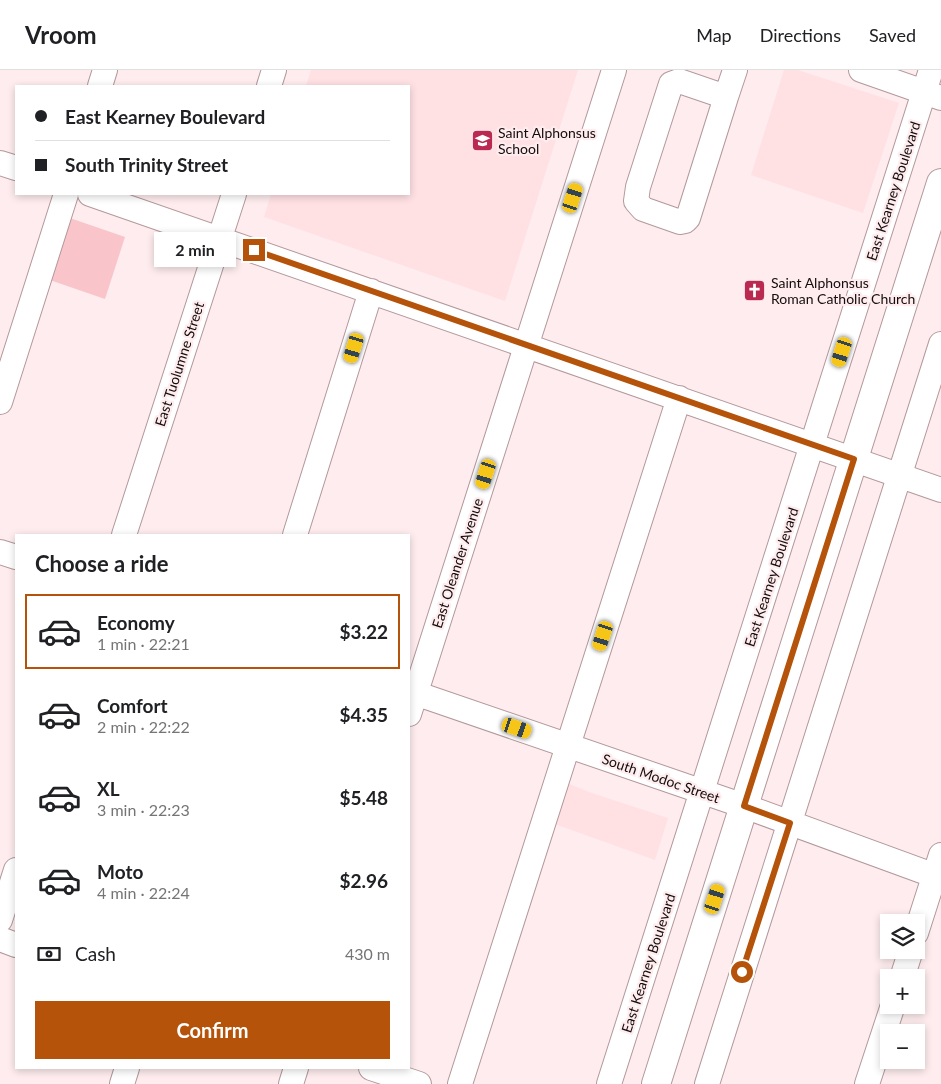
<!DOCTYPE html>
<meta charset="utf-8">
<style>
body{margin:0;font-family:Lato,sans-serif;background:#f6f6f6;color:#202124;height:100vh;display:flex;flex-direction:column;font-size:19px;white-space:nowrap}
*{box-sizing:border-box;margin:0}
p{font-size:16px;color:#757577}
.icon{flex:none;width:28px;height:28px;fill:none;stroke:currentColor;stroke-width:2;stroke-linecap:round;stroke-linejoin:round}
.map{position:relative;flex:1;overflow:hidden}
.panel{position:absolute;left:15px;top:464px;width:395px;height:535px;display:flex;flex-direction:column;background:#fff;border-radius:0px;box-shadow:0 2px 8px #0003}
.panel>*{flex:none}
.banner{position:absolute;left:15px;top:15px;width:395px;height:110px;border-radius:0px;box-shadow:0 2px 8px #0003;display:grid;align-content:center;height:110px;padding:0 20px;background:#fff}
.buttons{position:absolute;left:880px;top:844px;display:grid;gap:10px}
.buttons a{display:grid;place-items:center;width:45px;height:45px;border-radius:0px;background:#fff;box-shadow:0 2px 8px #0003;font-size:25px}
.end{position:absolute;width:22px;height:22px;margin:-11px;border:6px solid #b45309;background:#fff;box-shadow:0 0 0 2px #fff}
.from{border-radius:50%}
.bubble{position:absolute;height:35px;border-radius:0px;background:#fff;box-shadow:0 2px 8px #0003;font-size:16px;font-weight:700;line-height:35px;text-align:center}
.car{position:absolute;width:15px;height:30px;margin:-15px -8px;border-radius:6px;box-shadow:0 0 4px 1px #0007;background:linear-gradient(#f5c518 24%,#345 0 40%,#f5c518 0 76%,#345 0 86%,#f5c518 0)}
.banner b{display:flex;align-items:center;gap:18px;height:48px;font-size:19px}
.banner b+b{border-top:1px solid #e0e0e0}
.banner i{width:12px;height:12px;background:#202124}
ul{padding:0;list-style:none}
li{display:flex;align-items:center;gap:15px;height:75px;margin:0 10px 8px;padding:0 10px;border:2px solid transparent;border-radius:0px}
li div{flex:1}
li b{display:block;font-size:19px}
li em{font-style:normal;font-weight:700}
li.active{border-color:#b45309}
li>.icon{width:45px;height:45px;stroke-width:1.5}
h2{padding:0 20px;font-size:22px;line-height:60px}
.pay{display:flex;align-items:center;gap:12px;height:55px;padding:0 20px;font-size:19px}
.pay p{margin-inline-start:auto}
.button{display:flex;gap:10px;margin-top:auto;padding:10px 20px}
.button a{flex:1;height:58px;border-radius:0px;background:#b45309;color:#fff;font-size:20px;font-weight:700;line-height:58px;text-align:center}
header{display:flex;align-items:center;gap:30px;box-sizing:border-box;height:70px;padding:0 25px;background:#fff;border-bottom:1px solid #e0e0e0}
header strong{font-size:24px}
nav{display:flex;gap:28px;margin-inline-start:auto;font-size:18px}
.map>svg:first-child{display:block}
.built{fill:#ffe1e4}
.green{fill:#f9c4ca}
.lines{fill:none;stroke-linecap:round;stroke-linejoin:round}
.minor-casing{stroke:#b3989b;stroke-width:26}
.major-casing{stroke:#b3989b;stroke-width:30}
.minor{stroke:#fff;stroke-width:24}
.major{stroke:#fff;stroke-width:28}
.route{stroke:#b45309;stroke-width:6}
.labels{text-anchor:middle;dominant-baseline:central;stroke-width:4.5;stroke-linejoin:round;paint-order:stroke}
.poi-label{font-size:14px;fill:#150c0d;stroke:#feecee;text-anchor:start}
.street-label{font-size:14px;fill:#150c0d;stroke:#feecee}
</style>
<header>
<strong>Vroom</strong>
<nav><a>Map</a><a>Directions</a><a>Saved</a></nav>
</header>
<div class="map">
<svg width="941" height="1014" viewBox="0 0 941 1014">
<rect width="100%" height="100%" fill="#feecee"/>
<path class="built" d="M311,0H578L505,231L264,147L271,124H409V16H306Z
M784,0H798L899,33L863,143L751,105Z
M564,712L589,722L668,748L655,790L552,753Z"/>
<path class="green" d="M64,146L125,167L105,229L44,208Z"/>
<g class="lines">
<defs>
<path id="minor" d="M861,0L941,28
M100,16L105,0
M269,16L274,0
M726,27L688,148L685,151L680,152L643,139L636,131L638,117L671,14L679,11L726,27L735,0
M0,93L16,98
M90,124L941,420
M0,332L66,124
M124,465L234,124
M295,465L371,221
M0,482L16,487
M409,621L744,736L941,808
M409,644L614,0
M0,850L16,800
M916,863L941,785
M0,869L16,875
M902,908L911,880
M371,998L419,1014
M122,1014L127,998
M291,1014L296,998
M460,1014L679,328
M609,1014L931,0
M707,1014L941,274
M867,1014L893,935"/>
<path id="major" d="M656,1014L941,113"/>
</defs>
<use href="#minor" class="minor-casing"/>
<use href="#major" class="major-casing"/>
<use href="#minor" class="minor"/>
<use href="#major" class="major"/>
</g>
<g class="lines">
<path class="route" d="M254,180L854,389L744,736L790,753L742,902"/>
</g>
<defs>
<symbol id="school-square" viewBox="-11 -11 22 22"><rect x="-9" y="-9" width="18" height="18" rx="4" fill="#ba2a50" stroke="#feecee"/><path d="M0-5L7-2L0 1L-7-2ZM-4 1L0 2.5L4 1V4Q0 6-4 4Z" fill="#fff"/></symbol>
<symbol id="church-square" viewBox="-11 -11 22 22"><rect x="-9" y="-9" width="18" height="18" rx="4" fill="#ba2a50" stroke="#feecee"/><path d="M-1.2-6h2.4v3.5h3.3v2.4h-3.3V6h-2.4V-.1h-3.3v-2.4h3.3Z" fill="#fff"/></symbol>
</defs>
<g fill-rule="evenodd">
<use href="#school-square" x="470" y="58" width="25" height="25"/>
<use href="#church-square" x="742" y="208" width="25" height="25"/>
</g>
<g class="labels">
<g class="poi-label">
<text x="498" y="62">Saint Alphonsus<tspan x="498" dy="16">School</tspan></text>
<text x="771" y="212">Saint Alphonsus<tspan x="771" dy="16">Roman Catholic Church</tspan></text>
</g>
<g class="street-label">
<text transform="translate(893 121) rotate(-72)">East Kearney Boulevard</text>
<text transform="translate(179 294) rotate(-72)">East Tuolumne Street</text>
<text transform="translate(457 493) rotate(-72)">East Oleander Avenue</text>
<text transform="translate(771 507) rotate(-72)">East Kearney Boulevard</text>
<text transform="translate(661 708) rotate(19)">South Modoc Street</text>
<text transform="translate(648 893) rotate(-72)">East Kearney Boulevard</text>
</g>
</g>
</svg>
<div class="buttons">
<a><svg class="icon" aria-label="layers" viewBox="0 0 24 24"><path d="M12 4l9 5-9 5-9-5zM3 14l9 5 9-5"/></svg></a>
<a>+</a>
<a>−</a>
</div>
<i class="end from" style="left:742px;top:902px"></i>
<i class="end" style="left:254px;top:180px"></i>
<div class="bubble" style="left:154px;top:162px;width:82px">2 min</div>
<i class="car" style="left:573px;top:128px;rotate:18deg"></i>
<i class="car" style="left:354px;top:278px;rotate:197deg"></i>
<i class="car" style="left:842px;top:282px;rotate:198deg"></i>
<i class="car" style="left:486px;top:404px;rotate:198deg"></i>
<i class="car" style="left:603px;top:566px;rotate:198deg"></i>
<i class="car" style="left:517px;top:658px;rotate:109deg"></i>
<i class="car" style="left:715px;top:829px;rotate:18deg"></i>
<div class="banner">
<b><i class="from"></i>East Kearney Boulevard</b>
<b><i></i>South Trinity Street</b>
</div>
<section class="panel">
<h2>Choose a ride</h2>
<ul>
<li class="active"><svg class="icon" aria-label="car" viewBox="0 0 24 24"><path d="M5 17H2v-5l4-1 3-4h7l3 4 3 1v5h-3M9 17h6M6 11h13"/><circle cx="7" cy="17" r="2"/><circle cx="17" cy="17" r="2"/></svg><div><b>Economy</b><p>1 min · 22:21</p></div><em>$3.22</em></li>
<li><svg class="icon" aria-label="car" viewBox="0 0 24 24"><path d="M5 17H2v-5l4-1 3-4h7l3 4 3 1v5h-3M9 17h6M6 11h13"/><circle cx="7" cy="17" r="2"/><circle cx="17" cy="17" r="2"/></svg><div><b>Comfort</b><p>2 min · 22:22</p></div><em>$4.35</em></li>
<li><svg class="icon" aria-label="car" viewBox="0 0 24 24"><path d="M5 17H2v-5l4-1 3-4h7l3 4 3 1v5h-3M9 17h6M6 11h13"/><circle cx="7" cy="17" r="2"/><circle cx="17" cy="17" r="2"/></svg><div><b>XL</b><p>3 min · 22:23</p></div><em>$5.48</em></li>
<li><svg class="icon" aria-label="car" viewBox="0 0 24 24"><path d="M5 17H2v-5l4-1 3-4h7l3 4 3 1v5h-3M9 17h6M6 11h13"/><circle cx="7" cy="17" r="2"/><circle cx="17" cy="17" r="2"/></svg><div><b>Moto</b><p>4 min · 22:24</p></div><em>$2.96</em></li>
</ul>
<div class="pay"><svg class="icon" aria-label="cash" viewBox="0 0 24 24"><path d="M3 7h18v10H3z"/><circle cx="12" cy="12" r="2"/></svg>Cash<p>430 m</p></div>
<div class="button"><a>Confirm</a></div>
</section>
</div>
